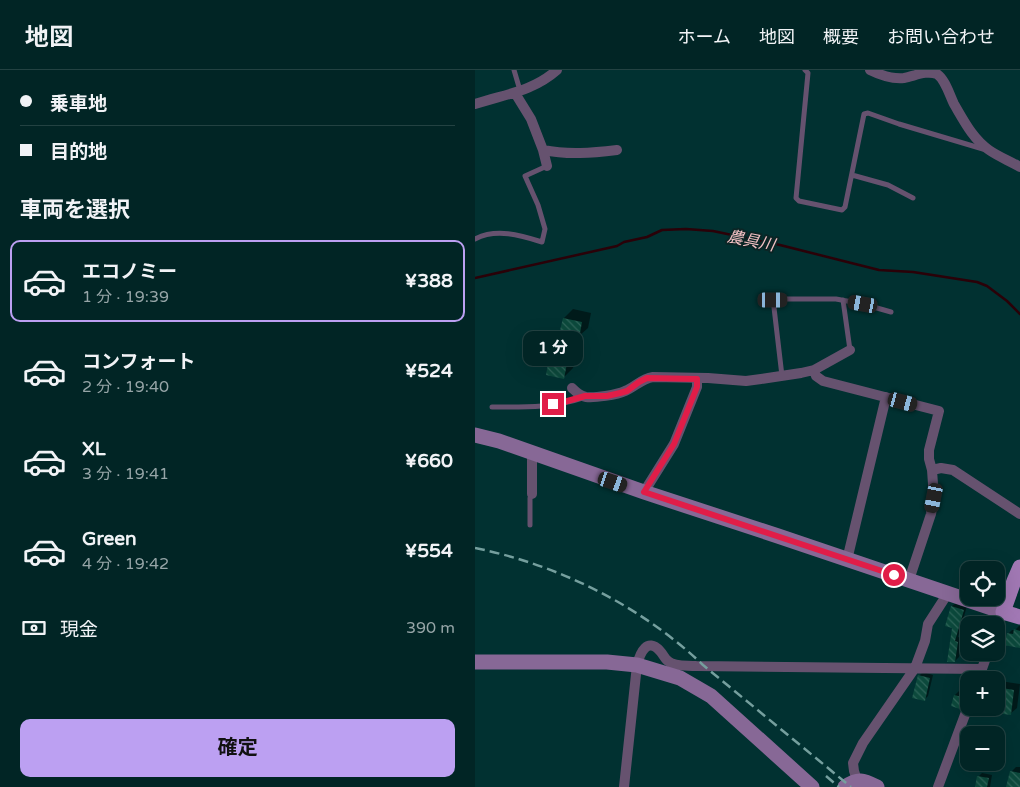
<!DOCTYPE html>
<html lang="ja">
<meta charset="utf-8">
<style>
body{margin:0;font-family:"Varela Round","Noto Sans JP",sans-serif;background:#0f3132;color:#f1f3f6;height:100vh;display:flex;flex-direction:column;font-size:19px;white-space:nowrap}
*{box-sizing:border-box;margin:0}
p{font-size:16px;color:#96a5a7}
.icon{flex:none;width:28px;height:28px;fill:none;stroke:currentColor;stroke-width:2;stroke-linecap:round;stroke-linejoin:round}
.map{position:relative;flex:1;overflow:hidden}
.side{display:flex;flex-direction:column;background:#012525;width:475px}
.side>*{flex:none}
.banner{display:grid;align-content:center;height:110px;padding:0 20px;background:#012525}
.tools{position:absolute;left:485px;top:491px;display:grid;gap:10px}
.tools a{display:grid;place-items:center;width:45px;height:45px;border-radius:10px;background:#012525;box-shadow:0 5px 20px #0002,0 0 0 1px #234242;font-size:25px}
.end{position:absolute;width:22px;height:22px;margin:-11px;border:6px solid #e11d48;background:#fff;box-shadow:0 0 0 2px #fff}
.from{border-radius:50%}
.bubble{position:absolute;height:35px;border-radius:10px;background:#012525;box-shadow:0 5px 20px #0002,0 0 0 1px #234242;font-size:16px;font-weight:700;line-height:35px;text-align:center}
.car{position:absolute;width:15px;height:30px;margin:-15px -8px;border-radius:6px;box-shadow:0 0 4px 1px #0007;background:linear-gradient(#222 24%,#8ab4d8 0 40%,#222 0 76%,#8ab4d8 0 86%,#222 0)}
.banner b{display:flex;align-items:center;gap:18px;height:48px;font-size:19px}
.banner b+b{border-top:1px solid #234242}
.banner i{width:12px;height:12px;background:#f1f3f6}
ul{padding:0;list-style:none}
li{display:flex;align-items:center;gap:15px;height:82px;margin:0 10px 8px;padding:0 10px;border:2px solid transparent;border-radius:10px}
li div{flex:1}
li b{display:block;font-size:19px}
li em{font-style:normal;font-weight:700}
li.active{border-color:#bca0f2}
li>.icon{width:45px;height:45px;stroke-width:1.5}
h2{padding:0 20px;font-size:22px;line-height:60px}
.pay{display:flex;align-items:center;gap:12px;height:55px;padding:0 20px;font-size:19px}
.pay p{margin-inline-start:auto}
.button{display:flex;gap:10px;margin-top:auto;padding:10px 20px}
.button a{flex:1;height:58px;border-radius:10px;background:#bca0f2;color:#111;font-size:20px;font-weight:700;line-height:58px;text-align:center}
header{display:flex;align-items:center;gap:30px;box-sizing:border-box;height:70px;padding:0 25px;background:#012525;border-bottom:1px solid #234242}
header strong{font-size:24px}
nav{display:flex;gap:28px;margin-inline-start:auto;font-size:18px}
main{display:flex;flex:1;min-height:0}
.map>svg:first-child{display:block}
.shadow{fill:#0007}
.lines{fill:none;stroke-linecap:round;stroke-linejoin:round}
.stream{stroke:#2a0108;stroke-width:2.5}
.building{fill:url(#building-back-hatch)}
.lane{stroke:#66526f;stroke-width:5}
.street{stroke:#66526f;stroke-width:10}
.secondary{stroke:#876896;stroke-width:15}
.primary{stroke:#a178b4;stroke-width:15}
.rail{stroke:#759f9e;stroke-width:2.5;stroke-dasharray:10 5;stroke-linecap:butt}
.route{stroke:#e11d48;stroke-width:6}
.labels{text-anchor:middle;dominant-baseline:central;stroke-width:4;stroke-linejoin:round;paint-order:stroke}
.water-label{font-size:16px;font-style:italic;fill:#f6c3c6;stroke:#0b2525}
</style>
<header>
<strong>地図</strong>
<nav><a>ホーム</a><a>地図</a><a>概要</a><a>お問い合わせ</a></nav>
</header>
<main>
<section class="side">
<div class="banner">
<b><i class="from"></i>乗車地</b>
<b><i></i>目的地</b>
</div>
<h2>車両を選択</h2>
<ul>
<li class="active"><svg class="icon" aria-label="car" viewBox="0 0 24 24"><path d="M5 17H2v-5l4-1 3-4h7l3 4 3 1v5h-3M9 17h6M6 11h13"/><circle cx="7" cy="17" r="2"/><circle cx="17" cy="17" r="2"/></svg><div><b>エコノミー</b><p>1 分 · 19:39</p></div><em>¥388</em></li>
<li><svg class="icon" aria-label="car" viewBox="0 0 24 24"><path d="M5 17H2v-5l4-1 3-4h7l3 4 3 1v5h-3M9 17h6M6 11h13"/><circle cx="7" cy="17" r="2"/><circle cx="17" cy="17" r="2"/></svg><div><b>コンフォート</b><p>2 分 · 19:40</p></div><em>¥524</em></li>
<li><svg class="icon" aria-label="car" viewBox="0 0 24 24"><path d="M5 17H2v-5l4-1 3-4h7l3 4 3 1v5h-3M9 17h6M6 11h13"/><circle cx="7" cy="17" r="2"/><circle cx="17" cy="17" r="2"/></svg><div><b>XL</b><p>3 分 · 19:41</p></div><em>¥660</em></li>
<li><svg class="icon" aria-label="car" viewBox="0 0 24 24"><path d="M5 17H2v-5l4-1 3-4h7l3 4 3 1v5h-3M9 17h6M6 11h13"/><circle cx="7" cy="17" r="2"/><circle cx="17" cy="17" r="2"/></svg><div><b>Green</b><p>4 分 · 19:42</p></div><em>¥554</em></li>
</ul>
<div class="pay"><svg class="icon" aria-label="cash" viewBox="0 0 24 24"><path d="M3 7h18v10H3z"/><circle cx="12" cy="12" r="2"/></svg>現金<p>390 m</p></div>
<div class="button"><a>確定</a></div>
</section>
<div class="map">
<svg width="545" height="717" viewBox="0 0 545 717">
<defs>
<pattern id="building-back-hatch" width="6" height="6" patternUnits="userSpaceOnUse" patternTransform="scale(1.25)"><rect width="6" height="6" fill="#0c493c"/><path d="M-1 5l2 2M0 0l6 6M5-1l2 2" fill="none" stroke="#2e6459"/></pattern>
</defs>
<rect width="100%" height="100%" fill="#013131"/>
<path class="shadow" d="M98,239L116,243L113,258L104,266L98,298L89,307L79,272L85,266L89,248Z
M503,494L526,501L524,510L521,512V500H498Z
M481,533L492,536L483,567L487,568L484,587L480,591L477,536Z
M544,556H545V577L533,564L537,560H540Z
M498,582H507L506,587L502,591H497Z
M448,602L458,605L453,626L449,630L444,606Z
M525,611L545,614L542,638L535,644L515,641V638H521V614Z
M484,621L493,624L489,633L485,637L480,625Z
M494,666V682L490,681L492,667Z
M541,697H545V717H533L536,702Z
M507,703L517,705L515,717H501L503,707Z"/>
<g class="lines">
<path class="stream" d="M0,208L142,176L149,172L172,167L187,160L211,159L238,161L305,175L404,200L438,202L502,212L512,216L532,231L545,244"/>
</g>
<path class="building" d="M88,248L107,252L104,269L97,267L89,309L71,305L77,272L82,273Z
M476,536L489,540L480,571L483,572L480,592H472L477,558L470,556Z
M539,559L545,561V578L529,575L532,563L538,564Z
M443,605L455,608L450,631L437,628Z
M521,617L539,620L536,645L521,643Z
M479,625L491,628L488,631L485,639L476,636Z
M535,701L545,703V717H531Z
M502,706L514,708L512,717H500Z"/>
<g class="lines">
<path class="lane" d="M39,0L44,17L42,21
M330,0L333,3L321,128L324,131L367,140L370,137L389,44L393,43L424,54L508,79
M377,105L413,115L438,128
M0,169C21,158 45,165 67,172L70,159L63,135L50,106L72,96
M368,230L375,280
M307,306L298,229H361L388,234L416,242
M17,337C47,337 79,338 108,328
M55,455V428L57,424"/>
<path class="street" d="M395,0C405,5 418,9 429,8C440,6 451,0 462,4C470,9 475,26 479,34C489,51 498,69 514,80C524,87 535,91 545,97
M40,23L56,49L68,80L72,96
M0,34C30,24 57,22 82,0
M68,80C93,85 117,83 142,80
M339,300L341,306L348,311L464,341L454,380V389L457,400L459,428L456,444L434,510
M97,318C101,322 105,326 111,327C119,328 142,325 150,321C160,317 166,309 178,307L233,308L271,311L286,309L326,303L339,300L375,280
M457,400L466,398L478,400L545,444
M169,422L199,374L222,317V309
M57,424V383
M372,490L411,327
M521,561L528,542
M503,610L513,582
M382,710L379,701L378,693L388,673L440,598L450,571L453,554L473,523
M149,717L162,595C165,583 172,567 185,581C188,584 190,589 193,591C199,597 212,595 221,596L507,599
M463,717L494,634"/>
<path class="secondary" d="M0,365L24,371L169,422L303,466L528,542
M0,592H132L162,595L205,608L236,626L337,717
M370,717C383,708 388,710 402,717"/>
<path class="primary" d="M545,497L539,511L528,542L545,547"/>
<path class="rail" d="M0,478C84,495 166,536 228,595L376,717
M351,706L364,717"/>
</g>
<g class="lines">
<path class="route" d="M78,334L89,332L110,326H132L145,323L152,321L164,312L172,308L222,309V317L199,374L169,422L419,505"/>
</g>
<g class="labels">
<g class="water-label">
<text transform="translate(276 171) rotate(11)">農具川</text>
</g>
</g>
</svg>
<div class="tools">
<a><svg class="icon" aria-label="locate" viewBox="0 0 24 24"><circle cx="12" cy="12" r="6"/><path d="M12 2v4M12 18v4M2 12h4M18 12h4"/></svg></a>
<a><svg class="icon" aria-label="layers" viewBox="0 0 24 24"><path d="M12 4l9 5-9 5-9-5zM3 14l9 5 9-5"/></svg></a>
<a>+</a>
<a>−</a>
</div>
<i class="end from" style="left:419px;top:505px"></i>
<i class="end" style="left:78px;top:334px"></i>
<div class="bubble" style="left:48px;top:261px;width:60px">1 分</div>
<i class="car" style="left:298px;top:230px;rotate:90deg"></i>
<i class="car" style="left:388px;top:234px;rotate:280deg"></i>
<i class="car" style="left:428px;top:332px;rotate:105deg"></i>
<i class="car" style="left:138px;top:412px;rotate:109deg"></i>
<i class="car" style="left:459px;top:428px;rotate:191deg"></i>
</div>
</main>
